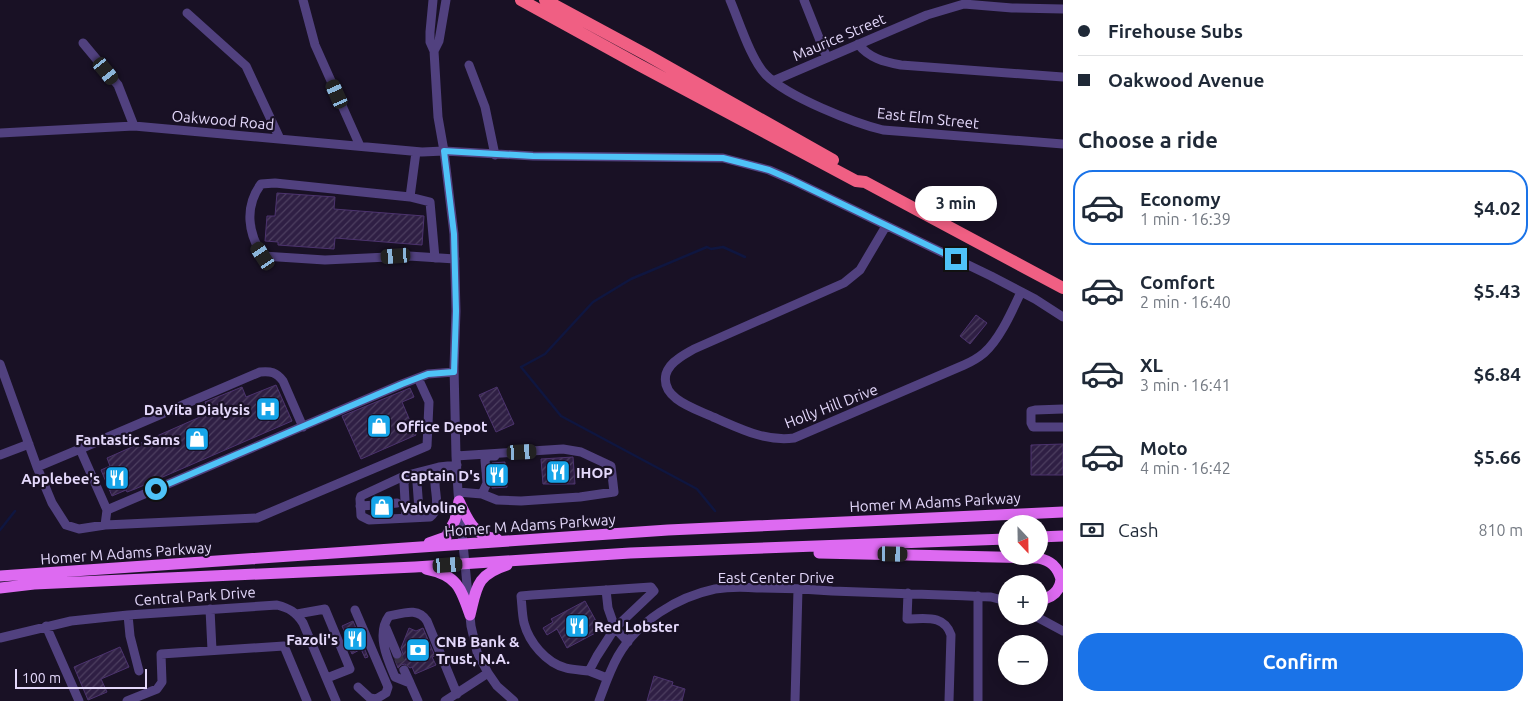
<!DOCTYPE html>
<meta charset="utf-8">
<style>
body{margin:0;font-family:Ubuntu,sans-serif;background:#f2f2f3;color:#1f2937;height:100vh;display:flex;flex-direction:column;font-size:19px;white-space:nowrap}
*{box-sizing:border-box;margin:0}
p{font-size:16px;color:#747a83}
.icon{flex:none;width:28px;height:28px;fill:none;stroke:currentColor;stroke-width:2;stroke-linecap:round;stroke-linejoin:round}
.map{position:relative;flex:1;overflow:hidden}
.sheet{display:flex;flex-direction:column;background:#fff;width:475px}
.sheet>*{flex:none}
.top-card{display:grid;align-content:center;height:110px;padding:0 15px;background:#fff}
.needle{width:32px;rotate:158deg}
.fabs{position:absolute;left:998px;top:515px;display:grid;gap:10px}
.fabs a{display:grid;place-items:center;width:50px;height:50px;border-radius:50%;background:#fff;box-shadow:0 2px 12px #0003;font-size:25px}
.scale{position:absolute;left:15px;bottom:12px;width:132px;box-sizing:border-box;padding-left:5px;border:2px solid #e4d8fb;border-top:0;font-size:14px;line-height:18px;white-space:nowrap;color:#e4d8fb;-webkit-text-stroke:4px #191125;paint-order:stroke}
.end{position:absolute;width:22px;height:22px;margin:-11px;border:6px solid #4fc3f7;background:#111;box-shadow:0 0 0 2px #111}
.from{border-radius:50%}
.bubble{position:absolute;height:35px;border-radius:18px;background:#fff;box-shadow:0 2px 12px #0003;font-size:16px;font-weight:700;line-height:35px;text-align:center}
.car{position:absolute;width:15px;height:30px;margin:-15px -8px;border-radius:6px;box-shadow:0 0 4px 1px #0007;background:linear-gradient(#222 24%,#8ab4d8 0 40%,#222 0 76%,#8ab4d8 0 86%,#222 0)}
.top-card b{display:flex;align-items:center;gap:18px;height:48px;font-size:19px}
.top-card b+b{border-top:1px solid #e0e1e3}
.top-card i{width:12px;height:12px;background:#1f2937}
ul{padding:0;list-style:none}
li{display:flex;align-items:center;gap:15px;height:75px;margin:0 10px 8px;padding:0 5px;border:2px solid transparent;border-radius:20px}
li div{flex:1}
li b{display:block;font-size:19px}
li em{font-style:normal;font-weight:700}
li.active{border-color:#1a73e8}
li>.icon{width:45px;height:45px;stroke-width:1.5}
h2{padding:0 15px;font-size:22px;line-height:60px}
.pay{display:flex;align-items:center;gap:12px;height:55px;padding:0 15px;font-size:19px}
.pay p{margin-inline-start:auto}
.primary-button{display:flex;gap:10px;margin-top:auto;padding:10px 15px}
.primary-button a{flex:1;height:58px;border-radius:20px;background:#1a73e8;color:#fff;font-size:20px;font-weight:700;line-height:58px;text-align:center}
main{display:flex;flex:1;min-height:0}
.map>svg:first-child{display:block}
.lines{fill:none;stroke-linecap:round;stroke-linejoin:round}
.stream{stroke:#0f1640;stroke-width:2.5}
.building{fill:url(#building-hatch);stroke:#4c336e}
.minor-tunnel{stroke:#372f45;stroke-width:9;stroke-dasharray:9 4.5;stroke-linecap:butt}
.minor{stroke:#51417f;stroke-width:9}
.major{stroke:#dd6af1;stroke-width:11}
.highway{stroke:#f05f83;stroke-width:12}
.route{stroke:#4fc3f7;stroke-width:6}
.labels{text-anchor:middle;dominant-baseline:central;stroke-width:4.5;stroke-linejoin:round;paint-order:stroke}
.street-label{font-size:15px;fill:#e4d8fb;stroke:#191125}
.poi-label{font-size:15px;font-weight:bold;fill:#e4d8fb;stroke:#191125;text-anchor:end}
</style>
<main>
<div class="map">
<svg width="1063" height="701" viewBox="0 0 1063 701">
<defs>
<pattern id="building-hatch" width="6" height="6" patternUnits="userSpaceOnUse" patternTransform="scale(1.25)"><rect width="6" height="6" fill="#2f1f44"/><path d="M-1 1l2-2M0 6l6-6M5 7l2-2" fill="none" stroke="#4d3f60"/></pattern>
</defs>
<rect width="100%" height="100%" fill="#191125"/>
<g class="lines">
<path class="stream" d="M715,511L697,489L561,416L521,367L545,354L593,302L631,279L707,247L711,249L723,247L745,257
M0,530L15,511"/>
</g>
<path class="building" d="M277,193L335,197L334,209L424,216L422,245L335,238L334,249L278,245V242L265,241L267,216H275Z
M976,315L987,323L970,344L960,336Z
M276,385L292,421L135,489L127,492L126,490L112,496L101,470L110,466L107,458L209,413L205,402L242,387L246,397Z
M497,387L514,424L496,432L479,395Z
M410,388L414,397L402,402L416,435L361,459L342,416Z
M1063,444V475H1031V445Z
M573,457L575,484H543L541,459Z
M505,462L507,487L492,488L493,482L492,463Z
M585,601L601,630L567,648L557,629L547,635L543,628L553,622L551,619Z
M353,621L368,657L365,658L361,649L352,654L345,638L347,637L342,626Z
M409,628L416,631L423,628L435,656L432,657L436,665L415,674L412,667L410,668L405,664L401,665L398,668L395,660H399L402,657L403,654L401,648Z
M120,647L129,667L101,679L107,692L88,700L74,667Z
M654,676L673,682L672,685L685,689L682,701H647Z"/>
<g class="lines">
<path class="minor-tunnel" d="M397,654L404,670"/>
<path class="minor" d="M303,0L315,45L360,146
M433,0L430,32V42L434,51L438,117L444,151L454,234L456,311L454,367L456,456L458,492L471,626L477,652L488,673L497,686L514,701
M730,0C739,21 751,60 766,75C788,97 854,123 883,130L1063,144
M804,0L827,58
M187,13L246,66L280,139
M83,43L118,85L134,126
M858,44C869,58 884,62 901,65L1063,77
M434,51L439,41L446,0
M469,65L485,107L495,155
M773,81L927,15L964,4L1012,8L1063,9
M0,133L134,126L422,152L444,151L533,156L723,158L769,170L792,180L991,276L1035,299L1063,317
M416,152L410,197L275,183L261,184C244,207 248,234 263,256L325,260L409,256L455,259
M410,197L430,202L435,258
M886,226L860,270L844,283L694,349C689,352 683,355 678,359C672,363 668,368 666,374C660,399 696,409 713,417C739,428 765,442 794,438L964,365C971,362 978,358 984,353C1000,339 1012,311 1021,292
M0,364L37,467L52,503L66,525L79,529L105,525L107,510L402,384L428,374L454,372
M1063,409L1035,410L1031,411V423L1033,427H1063
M80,449L260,372C271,371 276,372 283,381L303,427
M0,455L29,444
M456,456L563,449L581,452L611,466L614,492L580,497L521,501L497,500L482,494L458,492
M37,467L80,449L107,510
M439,467C437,472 435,477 435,483C435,494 441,509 430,517L369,520L361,516L360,499L361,496L404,476Z
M482,494L487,483L485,460L488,456H495
M388,504L397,503
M360,506L376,505
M424,517L419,510L417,483L420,479L439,467L457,465
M406,518L404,483L407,478L412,476
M105,525L257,518L427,446L429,402L418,378
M908,593L907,619C925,619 944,614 951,635L949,701
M210,609L212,650
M355,610L388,687L386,693L376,699L370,698L358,687
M297,614L325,609L350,669L327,678
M128,615L130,636L139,671
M1035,616L1063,631
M46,626L79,701
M386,628L397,654
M0,638L71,621L128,615L277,605C289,608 296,612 303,623L336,701
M404,670L410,683
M589,671C582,670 573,670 566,668C546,663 529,642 524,623C522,614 522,605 521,596L532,595L651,587L654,591L615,628L608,608L606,590
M607,678L589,671L597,656L615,628L628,642
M127,701L157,689L162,682L161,654L284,646L307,701
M418,701L410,683L395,677C387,658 376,634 389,616C404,613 418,607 427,621L457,694
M445,701L488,673
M599,701C605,685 610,670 618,656C638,621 677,597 715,589C729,587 743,587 757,588C782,588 807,589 832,591C878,593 923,594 968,596L991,597L1006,601
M795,701L798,589
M978,701V596"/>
<path class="major" d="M459,501C467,519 475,537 497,539
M1039,537L1063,536
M429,543L446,537L455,520L459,501
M819,553L1038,558C1051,561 1057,566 1061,579C1060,592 1051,598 1039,600
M426,569C457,575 461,588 470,615
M0,576L668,530L1063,512
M0,588L34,584L415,567L630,553L1006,539
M470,615C477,587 476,575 507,565"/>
<path class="highway" d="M521,0L639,65L856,181L865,182L1063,288
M545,0L647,55L833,160"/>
</g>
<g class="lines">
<path class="route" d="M156,489L402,384L428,374L454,372L456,311L454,234L444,151L533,156L723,158L769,170L792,180L956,259"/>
</g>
<defs>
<symbol id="hospital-square" viewBox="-11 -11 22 22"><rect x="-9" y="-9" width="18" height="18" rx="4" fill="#16a5e9" stroke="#191125"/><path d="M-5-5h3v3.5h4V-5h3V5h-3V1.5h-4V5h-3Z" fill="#fff"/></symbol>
<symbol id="shop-square" viewBox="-11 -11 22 22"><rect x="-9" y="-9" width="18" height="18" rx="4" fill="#16a5e9" stroke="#191125"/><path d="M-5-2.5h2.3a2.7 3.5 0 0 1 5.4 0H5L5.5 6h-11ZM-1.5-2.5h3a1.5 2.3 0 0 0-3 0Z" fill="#fff"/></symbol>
<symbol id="restaurant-square" viewBox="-11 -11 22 22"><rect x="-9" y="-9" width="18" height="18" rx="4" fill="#16a5e9" stroke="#191125"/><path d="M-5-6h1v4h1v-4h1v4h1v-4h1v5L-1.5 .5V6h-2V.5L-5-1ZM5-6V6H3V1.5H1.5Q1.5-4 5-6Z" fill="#fff"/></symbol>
<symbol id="bank-square" viewBox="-11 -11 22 22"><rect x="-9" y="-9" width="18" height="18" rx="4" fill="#16a5e9" stroke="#191125"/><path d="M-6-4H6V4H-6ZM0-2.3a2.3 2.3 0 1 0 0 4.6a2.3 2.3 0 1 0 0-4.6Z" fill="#fff"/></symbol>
</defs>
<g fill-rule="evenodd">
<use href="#hospital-square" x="254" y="395" width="28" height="28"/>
<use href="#shop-square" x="365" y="412" width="28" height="28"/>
<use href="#shop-square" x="183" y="425" width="28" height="28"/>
<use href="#restaurant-square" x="544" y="458" width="28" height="28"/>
<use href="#restaurant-square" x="483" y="461" width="28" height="28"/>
<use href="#restaurant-square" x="103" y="464" width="28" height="28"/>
<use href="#shop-square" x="368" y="493" width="28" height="28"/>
<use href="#restaurant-square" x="563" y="612" width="28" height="28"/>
<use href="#restaurant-square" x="341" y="625" width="28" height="28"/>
<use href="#bank-square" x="404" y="636" width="28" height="28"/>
</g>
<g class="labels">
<g class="street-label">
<text transform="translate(839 37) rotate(-23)">Maurice Street</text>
<text transform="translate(928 118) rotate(6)">East Elm Street</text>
<text transform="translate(223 120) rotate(5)">Oakwood Road</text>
<text transform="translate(831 406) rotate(-21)">Holly Hill Drive</text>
<text transform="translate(935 502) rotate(-3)">Homer M Adams Parkway</text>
<text transform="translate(530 525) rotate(-4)">Homer M Adams Parkway</text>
<text transform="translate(126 553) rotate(-4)">Homer M Adams Parkway</text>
<text x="776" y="577">East Center Drive</text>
<text transform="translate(195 596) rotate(-4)">Central Park Drive</text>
</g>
<g class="poi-label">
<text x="250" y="409">DaVita Dialysis</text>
<text x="396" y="426" text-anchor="start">Office Depot</text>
<text x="180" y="439">Fantastic Sams</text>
<text x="576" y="472" text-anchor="start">IHOP</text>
<text x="480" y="475">Captain D's</text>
<text x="100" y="478">Applebee's</text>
<text x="400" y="507" text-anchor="start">Valvoline</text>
<text x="594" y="626" text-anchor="start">Red Lobster</text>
<text x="338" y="639">Fazoli's</text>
<text x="436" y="641" text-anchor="start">CNB Bank &amp;<tspan x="436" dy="17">Trust, N.A.</tspan></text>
</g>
</g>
</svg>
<div class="fabs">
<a><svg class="needle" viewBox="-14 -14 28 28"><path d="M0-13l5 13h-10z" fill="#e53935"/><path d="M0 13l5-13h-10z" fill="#747a83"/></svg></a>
<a>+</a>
<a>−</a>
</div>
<div class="scale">100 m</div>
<i class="end from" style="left:156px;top:489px"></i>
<i class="end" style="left:956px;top:259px"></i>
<div class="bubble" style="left:915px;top:186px;width:82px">3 min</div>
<i class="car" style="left:106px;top:71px;rotate:141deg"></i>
<i class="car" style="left:337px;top:94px;rotate:336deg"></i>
<i class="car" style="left:263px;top:256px;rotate:327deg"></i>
<i class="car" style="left:396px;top:256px;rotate:266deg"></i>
<i class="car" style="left:522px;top:452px;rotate:87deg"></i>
<i class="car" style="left:893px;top:554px;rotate:91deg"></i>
<i class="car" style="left:448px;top:565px;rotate:86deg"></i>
</div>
<section class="sheet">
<div class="top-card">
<b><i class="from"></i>Firehouse Subs</b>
<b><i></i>Oakwood Avenue</b>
</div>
<h2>Choose a ride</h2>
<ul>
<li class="active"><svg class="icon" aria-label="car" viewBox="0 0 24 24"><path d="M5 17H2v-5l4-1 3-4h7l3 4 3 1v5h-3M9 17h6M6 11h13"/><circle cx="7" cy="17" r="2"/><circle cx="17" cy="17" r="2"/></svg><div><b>Economy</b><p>1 min · 16:39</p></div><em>$4.02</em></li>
<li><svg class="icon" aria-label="car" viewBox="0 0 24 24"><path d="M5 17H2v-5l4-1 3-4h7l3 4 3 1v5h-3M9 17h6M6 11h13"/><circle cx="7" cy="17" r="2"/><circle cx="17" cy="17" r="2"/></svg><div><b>Comfort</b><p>2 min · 16:40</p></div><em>$5.43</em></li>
<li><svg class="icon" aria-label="car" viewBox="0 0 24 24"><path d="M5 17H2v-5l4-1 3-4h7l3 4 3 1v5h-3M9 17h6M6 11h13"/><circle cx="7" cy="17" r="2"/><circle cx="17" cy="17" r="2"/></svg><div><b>XL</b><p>3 min · 16:41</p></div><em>$6.84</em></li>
<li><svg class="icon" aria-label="car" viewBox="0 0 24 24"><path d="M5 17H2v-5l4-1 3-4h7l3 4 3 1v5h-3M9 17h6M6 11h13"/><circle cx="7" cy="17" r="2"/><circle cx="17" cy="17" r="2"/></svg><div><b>Moto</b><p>4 min · 16:42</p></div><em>$5.66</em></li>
</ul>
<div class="pay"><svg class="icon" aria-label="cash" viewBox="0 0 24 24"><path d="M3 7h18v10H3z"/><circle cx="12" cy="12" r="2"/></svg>Cash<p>810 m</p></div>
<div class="primary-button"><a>Confirm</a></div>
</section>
</main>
